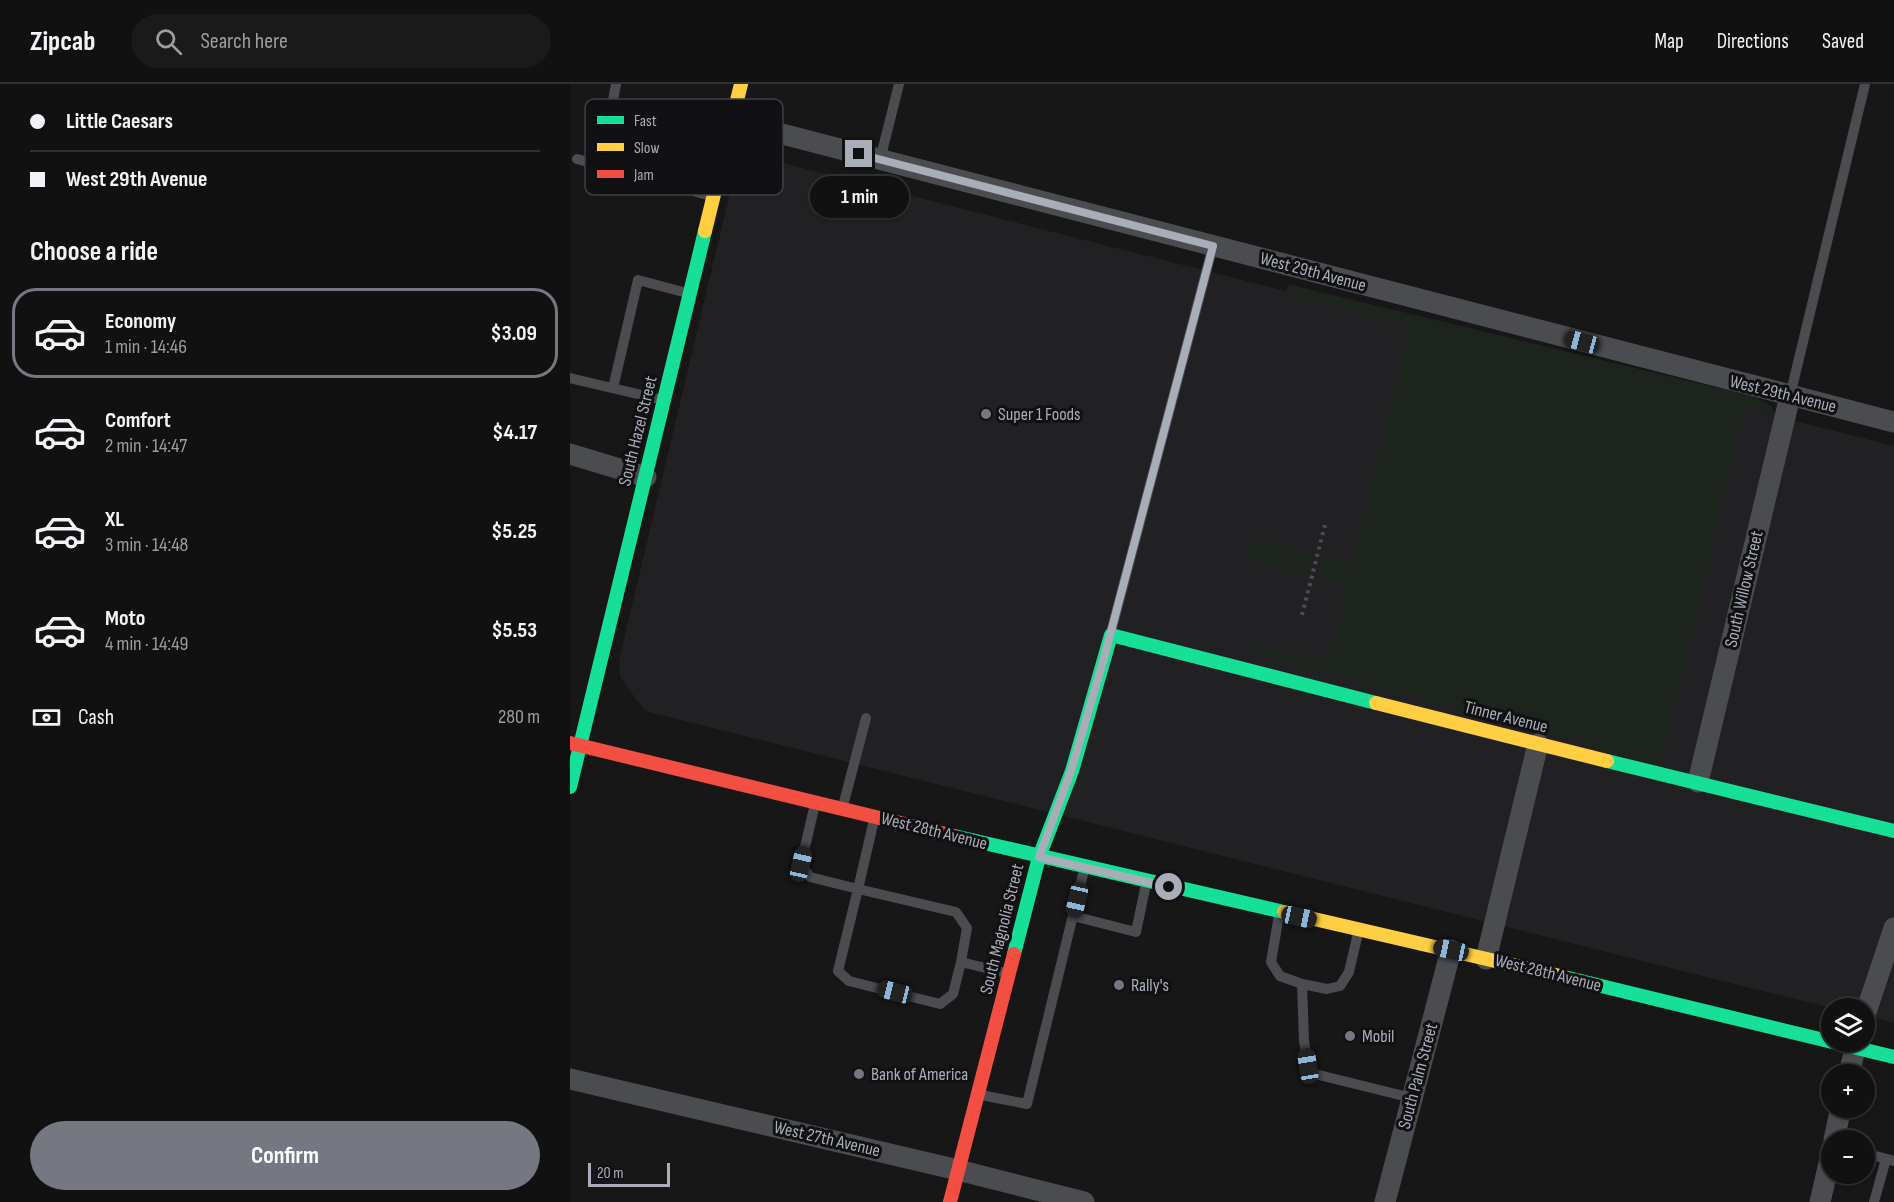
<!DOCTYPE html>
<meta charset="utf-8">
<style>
body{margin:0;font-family:"Sofia Sans Condensed",sans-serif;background:#1a1a1a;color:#f1f3f6;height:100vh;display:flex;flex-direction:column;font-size:22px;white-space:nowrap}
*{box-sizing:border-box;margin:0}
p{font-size:20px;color:#9c9d9f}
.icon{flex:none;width:33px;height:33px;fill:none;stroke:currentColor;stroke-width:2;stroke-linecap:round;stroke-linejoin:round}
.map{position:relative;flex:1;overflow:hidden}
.panel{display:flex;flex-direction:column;background:#111;width:570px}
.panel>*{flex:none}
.hud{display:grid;align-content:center;height:132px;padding:0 30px;background:#111}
.buttons{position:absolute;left:1251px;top:914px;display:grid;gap:12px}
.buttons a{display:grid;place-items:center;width:54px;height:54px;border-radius:50%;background:#111;box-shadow:0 2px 4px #0004,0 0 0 2px #303131;font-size:30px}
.scale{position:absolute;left:18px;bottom:15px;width:82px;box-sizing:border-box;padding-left:6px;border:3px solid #a8adb8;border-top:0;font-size:16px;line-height:21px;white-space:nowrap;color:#a8adb8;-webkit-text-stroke:4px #111113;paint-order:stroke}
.end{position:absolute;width:27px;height:27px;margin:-14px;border:8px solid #a8adb8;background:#111;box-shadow:0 0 0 3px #111}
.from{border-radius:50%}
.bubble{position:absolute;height:42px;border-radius:21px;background:#111;box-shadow:0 2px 4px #0004,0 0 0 2px #303131;font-size:20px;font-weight:700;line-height:42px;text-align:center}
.car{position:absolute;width:18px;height:36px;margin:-18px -9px;border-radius:8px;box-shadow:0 0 4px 2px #0007;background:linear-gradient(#222 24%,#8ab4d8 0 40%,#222 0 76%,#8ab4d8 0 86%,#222 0)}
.hud b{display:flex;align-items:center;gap:21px;height:57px;font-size:22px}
.hud b+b{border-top:2px solid #303131}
.hud i{width:15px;height:15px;background:#f1f3f6}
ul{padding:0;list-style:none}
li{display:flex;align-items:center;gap:18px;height:90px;margin:0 12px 9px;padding:0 18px;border:3px solid transparent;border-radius:24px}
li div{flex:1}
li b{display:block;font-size:22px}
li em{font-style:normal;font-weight:700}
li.on{border-color:#757880}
li>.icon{width:54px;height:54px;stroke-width:1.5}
h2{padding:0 30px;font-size:27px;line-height:72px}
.pay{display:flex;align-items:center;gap:15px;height:66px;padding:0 30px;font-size:22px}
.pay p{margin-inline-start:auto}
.button{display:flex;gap:12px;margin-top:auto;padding:12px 30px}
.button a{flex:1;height:69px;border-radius:36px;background:#757880;color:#fff;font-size:24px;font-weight:700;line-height:69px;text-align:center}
header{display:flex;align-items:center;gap:36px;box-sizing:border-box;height:84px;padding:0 30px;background:#111;border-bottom:2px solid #303131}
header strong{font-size:28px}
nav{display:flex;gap:33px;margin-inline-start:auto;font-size:21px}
.search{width:420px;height:54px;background:#1a1a1a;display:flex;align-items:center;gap:15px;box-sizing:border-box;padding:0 21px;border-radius:33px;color:#9c9d9f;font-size:22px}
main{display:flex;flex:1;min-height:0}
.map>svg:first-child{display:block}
.built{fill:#212123}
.green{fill:#1d241e}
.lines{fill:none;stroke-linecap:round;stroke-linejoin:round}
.path{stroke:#4d4e52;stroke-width:4;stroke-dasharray:3 4.5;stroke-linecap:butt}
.lane{stroke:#4b4c50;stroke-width:10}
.street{stroke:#4b4c50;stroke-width:21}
.fast{stroke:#16e098;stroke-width:14}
.slow{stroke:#ffcf43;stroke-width:14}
.jam{stroke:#f24e42;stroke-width:14}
.route{stroke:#a8adb8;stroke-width:8}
.poi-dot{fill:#757880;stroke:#111113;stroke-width:2}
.labels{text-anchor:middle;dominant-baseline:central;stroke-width:6;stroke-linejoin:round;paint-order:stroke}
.street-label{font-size:18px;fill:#a8adb8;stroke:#111113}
.poi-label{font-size:18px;fill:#a8adb8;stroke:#111113;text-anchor:start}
.key{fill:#111113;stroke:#3e4045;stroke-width:1.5}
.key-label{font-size:16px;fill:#a8adb8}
</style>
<header>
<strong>Zipcab</strong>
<div class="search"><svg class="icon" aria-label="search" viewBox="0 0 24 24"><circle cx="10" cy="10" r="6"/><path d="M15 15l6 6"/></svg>Search here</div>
<nav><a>Map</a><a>Directions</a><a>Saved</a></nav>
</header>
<main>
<section class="panel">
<div class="hud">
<b><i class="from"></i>Little Caesars</b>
<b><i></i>West 29th Avenue</b>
</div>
<h2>Choose a ride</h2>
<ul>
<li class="on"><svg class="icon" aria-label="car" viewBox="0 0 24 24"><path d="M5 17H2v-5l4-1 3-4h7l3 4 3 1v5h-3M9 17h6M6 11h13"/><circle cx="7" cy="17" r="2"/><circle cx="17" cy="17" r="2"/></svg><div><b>Economy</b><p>1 min · 14:46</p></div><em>$3.09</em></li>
<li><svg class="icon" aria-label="car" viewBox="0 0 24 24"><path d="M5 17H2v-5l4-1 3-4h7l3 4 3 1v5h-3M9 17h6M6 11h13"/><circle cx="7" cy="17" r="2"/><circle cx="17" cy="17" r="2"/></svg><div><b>Comfort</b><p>2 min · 14:47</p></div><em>$4.17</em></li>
<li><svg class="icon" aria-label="car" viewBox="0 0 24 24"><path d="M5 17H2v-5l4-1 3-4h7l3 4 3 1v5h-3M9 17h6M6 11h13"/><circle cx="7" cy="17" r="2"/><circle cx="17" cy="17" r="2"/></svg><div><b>XL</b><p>3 min · 14:48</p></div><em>$5.25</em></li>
<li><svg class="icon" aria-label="car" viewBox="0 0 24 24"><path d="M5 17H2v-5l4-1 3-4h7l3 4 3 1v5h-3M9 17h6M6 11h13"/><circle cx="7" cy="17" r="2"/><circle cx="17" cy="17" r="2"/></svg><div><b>Moto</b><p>4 min · 14:49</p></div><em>$5.53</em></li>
</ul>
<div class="pay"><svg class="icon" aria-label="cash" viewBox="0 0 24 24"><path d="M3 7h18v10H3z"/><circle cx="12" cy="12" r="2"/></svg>Cash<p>280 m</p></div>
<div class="button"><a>Confirm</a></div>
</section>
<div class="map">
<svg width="1324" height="1118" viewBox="0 0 1324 1118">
<rect width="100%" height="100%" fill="#171717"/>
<path class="built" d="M189,73L1324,362V939L1295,932L1294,924H1263L1184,905L75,627L50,593L49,576L166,83Z"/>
<path class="green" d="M721,201L1185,313L1201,322L1207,332L1175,325L1092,676L1079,679L678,568L681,558L758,578L776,504L745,496L752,471L782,479L839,242L716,210L717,203Z
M682,454L744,470L738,493L676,477Z"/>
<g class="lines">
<path class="path" d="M732,531L756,437"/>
<path class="lane" d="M46,0L40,33L48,40L152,67
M7,75L141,112
M310,76L329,0
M0,294L93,316
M43,304L68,196L117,209
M1220,312L1295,0
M541,548L643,162
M245,720L231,780L240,793L288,805L304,736
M273,722L296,634
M709,831L701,878L710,892L732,900L734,957L738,982L745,990L842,1014
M503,832L566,848L576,800
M391,878L397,844L386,828L288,805L268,887L279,897L370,920L383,910L391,878L436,889
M732,900L757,905L770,902L779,888L788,849
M411,1011L457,1020L514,786
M1294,1069L1324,1077
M1304,1118L1316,1075"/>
<path class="street" d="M162,37L1324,338
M0,370L76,393
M1128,698L1220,312
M916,875L968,660
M1294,934L1324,844
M1279,990L1287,957
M0,995L388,1086L514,1118
M1264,1056L1271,1023
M815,1118L881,866
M1250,1118L1262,1066"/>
<path class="fast" d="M1037,677L1324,747
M0,703L135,147
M384,752L714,828
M444,870L469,773L502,687L541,551L806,619
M990,892L1324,973"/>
<path class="slow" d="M135,147L171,0
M806,619L1037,677
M714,828L990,892"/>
<path class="jam" d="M0,659L384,752
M380,1118L444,870"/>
</g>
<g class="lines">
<path class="route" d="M289,70L643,162L534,574L501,687L469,773L599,803"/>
</g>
<g class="poi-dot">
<circle cx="416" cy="330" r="6"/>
<circle cx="549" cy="901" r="6"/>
<circle cx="780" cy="952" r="6"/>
<circle cx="289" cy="990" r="6"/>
</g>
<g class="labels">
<g class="street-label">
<text transform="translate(743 188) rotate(15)">West 29th Avenue</text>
<text transform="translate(1213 310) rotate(14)">West 29th Avenue</text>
<text transform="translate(68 347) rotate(-76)">South Hazel Street</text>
<text transform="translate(1174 505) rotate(-77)">South Willow Street</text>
<text transform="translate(936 633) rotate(14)">Tinner Avenue</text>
<text transform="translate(364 747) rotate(14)">West 28th Avenue</text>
<text transform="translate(432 845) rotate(-76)">South Magnolia Street</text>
<text transform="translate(978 889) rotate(14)">West 28th Avenue</text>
<text transform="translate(848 992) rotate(-75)">South Palm Street</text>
<text transform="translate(257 1055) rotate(13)">West 27th Avenue</text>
</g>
<g class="poi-label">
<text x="428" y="330">Super 1 Foods</text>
<text x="561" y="901">Rally's</text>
<text x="792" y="952">Mobil</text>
<text x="301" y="990">Bank of America</text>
</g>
</g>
<rect x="15" y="15" width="198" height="96" rx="9" class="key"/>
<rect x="27" y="32" width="27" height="8" fill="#16e098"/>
<rect x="27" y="59" width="27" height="8" fill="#ffcf43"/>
<rect x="27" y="86" width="27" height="8" fill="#f24e42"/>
<g class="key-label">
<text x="64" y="42">Fast</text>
<text x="64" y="69">Slow</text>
<text x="64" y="96">Jam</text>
</g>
</svg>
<div class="buttons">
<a><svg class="icon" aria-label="layers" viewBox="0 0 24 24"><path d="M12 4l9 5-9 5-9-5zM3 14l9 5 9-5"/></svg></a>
<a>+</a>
<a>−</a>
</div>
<div class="scale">20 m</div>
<i class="end from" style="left:599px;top:803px"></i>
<i class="end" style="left:289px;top:70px"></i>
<div class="bubble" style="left:240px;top:92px;width:99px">1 min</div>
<i class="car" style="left:1012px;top:258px;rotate:285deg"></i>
<i class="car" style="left:231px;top:780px;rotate:13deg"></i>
<i class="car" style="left:507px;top:816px;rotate:193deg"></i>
<i class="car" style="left:729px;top:833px;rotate:102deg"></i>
<i class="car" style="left:881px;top:866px;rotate:282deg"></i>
<i class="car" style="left:325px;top:908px;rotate:284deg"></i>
<i class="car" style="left:738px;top:982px;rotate:351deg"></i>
</div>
</main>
